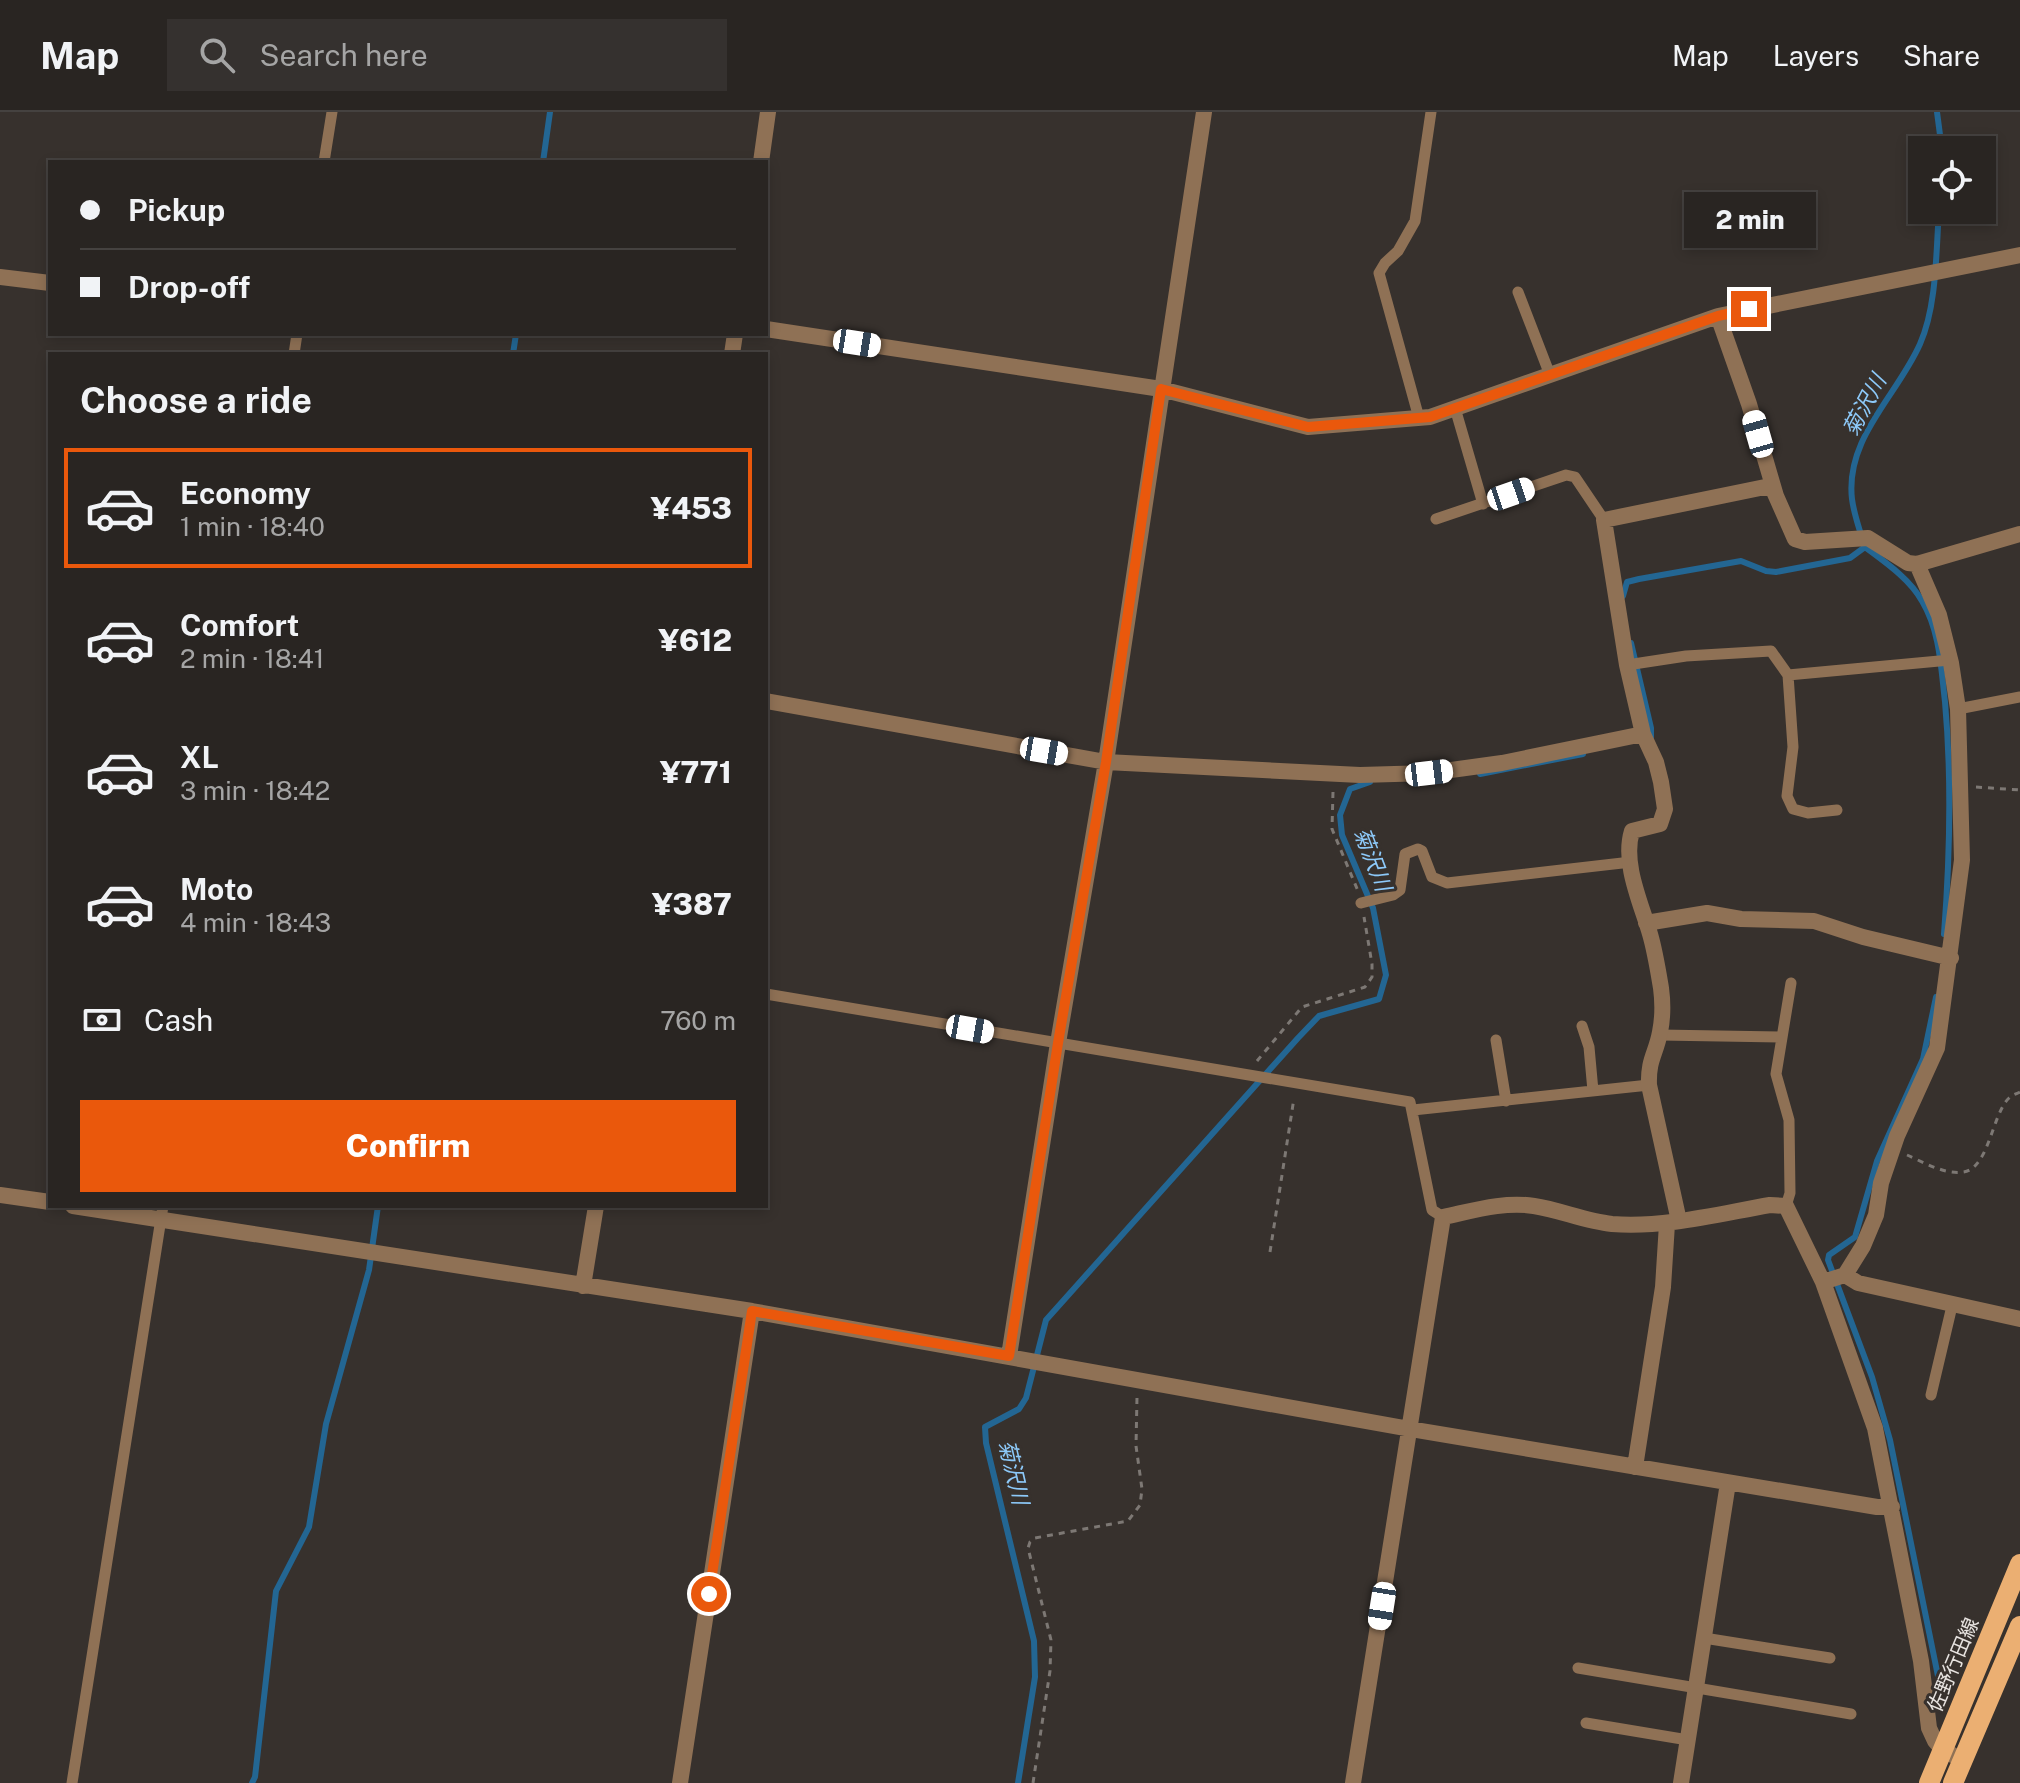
<!DOCTYPE html>
<meta charset="utf-8">
<style>
body{margin:0;font-family:"Public Sans","Noto Sans JP",sans-serif;background:#35312f;color:#f1f3f6;height:100vh;display:flex;flex-direction:column;font-size:30px;white-space:nowrap}
*{box-sizing:border-box;margin:0}
p{font-size:26px;color:#a5a5a5}
.icon{flex:none;width:44px;height:44px;fill:none;stroke:currentColor;stroke-width:2;stroke-linecap:round;stroke-linejoin:round}
.map{position:relative;flex:1;overflow:hidden}
.side{position:absolute;left:48px;top:240px;width:720px;height:856px;display:flex;flex-direction:column;background:#292522;border-radius:0px;box-shadow:0 4px 12px #0003,0 0 0 2px #454240}
.side>*{flex:none}
.banner{position:absolute;left:48px;top:48px;width:720px;height:176px;border-radius:0px;box-shadow:0 4px 12px #0003,0 0 0 2px #454240;display:grid;align-content:center;height:176px;padding:0 32px;background:#292522}
.controls{position:absolute;left:1908px;top:24px;display:grid;gap:16px}
.controls a{display:grid;place-items:center;width:88px;height:88px;border-radius:0px;background:#292522;box-shadow:0 4px 12px #0003,0 0 0 2px #454240;font-size:40px}
.end{position:absolute;width:36px;height:36px;margin:-18px;border:10px solid #ea580c;background:#fff;box-shadow:0 0 0 4px #fff}
.from{border-radius:50%}
.bubble{position:absolute;height:56px;border-radius:0px;background:#292522;box-shadow:0 4px 12px #0003,0 0 0 2px #454240;font-size:26px;font-weight:800;line-height:56px;text-align:center}
.car{position:absolute;width:24px;height:48px;margin:-24px -12px;border-radius:10px;box-shadow:0 0 6px 2px #0007;background:linear-gradient(#fff 24%,#345 0 40%,#fff 0 76%,#345 0 86%,#fff 0)}
.banner b{display:flex;align-items:center;gap:28px;height:76px;font-size:30px}
.banner b+b{border-top:2px solid #454240}
.banner i{width:20px;height:20px;background:#f1f3f6}
ul{padding:0;list-style:none}
li{display:flex;align-items:center;gap:24px;height:120px;margin:0 16px 12px;padding:0 16px;border:4px solid transparent;border-radius:0px}
li div{flex:1}
li b{display:block;font-size:30px}
li em{font-style:normal;font-weight:800}
li.on{border-color:#ea580c}
li>.icon{width:72px;height:72px;stroke-width:1.5}
h2{padding:0 32px;font-size:36px;line-height:96px}
.pay{display:flex;align-items:center;gap:20px;height:88px;padding:0 32px;font-size:30px}
.pay p{margin-inline-start:auto}
.button{display:flex;gap:16px;margin-top:auto;padding:16px 32px}
.button a{flex:1;height:92px;border-radius:0px;background:#ea580c;color:#fff;font-size:32px;font-weight:800;line-height:92px;text-align:center}
header{display:flex;align-items:center;gap:48px;box-sizing:border-box;height:112px;padding:0 40px;background:#292522;border-bottom:2px solid #454240}
header strong{font-size:38px}
nav{display:flex;gap:44px;margin-inline-start:auto;font-size:28px}
.search{width:560px;height:72px;background:#35312f;display:flex;align-items:center;gap:20px;box-sizing:border-box;padding:0 28px;border-radius:0px;color:#a5a5a5;font-size:30px}
.map>svg:first-child{display:block}
.lines{fill:none;stroke-linecap:round;stroke-linejoin:round}
.stream{stroke:#236693;stroke-width:6}
.path{stroke:#7d7874;stroke-width:3;stroke-dasharray:6 6;stroke-linecap:butt}
.lane{stroke:#8f7155;stroke-width:11}
.street{stroke:#8f7155;stroke-width:16}
.primary{stroke:#ebaf72;stroke-width:20}
.route{stroke:#ea580c;stroke-width:10}
.labels{text-anchor:middle;dominant-baseline:central;stroke-width:6;stroke-linejoin:round;paint-order:stroke}
.street-label{font-size:20px;fill:#e8e4e1;stroke:#37312d}
.water-label{font-size:22px;font-style:italic;fill:#8dc9f9;stroke:#37312d}
</style>
<header>
<strong>Map</strong>
<div class="search"><svg class="icon" aria-label="search" viewBox="0 0 24 24"><circle cx="10" cy="10" r="6"/><path d="M15 15l6 6"/></svg>Search here</div>
<nav><a>Map</a><a>Layers</a><a>Share</a></nav>
</header>
<div class="map">
<svg width="2020" height="1671" viewBox="0 0 2020 1671">
<rect width="100%" height="100%" fill="#37312d"/>
<g class="lines">
<path class="stream" d="M1937,0L1942,38
M543,50L550,0
M513,242L516,222
M1865,435C1885,450 1910,467 1922,489C1940,519 1941,556 1945,590C1952,668 1950,744 1944,822
M1623,484L1627,470L1639,467L1741,449L1766,459L1776,460L1850,446L1865,435C1860,419 1854,403 1852,387C1845,326 1897,284 1920,232C1937,194 1936,139 1939,98
M1631,531L1651,616V625
M1480,662L1583,642
M1936,885L1923,947L1877,1049L1855,1125L1829,1143L1828,1148L1872,1265L1890,1328L1940,1574
M252,1671L255,1665L276,1479L309,1415L326,1312L369,1158L378,1094
M1018,1671L1035,1565L1034,1529L986,1331L985,1315L1019,1297L1026,1286L1046,1208L1298,926L1319,904L1379,887L1386,863L1373,796L1342,723L1340,703L1350,677L1370,670"/>
<path class="path" d="M1976,675L2020,678
M1333,680L1332,717L1358,779
M1257,949L1302,895L1365,875L1372,865V852L1364,805
M1907,1043C1923,1050 1945,1063 1963,1060C1989,1057 1992,1002 2009,986C2012,983 2016,982 2020,980
M1270,1140L1294,986
M1033,1671L1050,1559L1051,1528L1028,1436L1030,1430L1035,1426L1128,1409L1140,1393L1142,1377L1136,1334L1137,1285"/>
<path class="lane" d="M324,50L332,0
M1518,180L1550,263
M294,242L297,222
M1455,296L1483,392
M1419,306L1379,161L1385,151L1398,139L1415,109L1431,0
M1436,407L1566,363L1575,365L1604,408
M1627,553L1686,544L1771,539L1788,563L1793,635L1787,684L1793,697L1808,701L1837,698
M1788,563L1950,548
M1958,597L2020,585
M1361,791L1393,783L1400,778L1405,742L1418,737L1422,739L1432,765L1447,771L1631,750
M766,882L1410,990L1432,1098L1443,1105
M1582,914L1589,935L1593,979
M1660,923L1782,925
M1496,928L1506,989
M1413,998L1649,973
M1786,1094L1790,1081L1789,1008L1776,962L1791,871
M1931,1283L1952,1194
M1704,1526L1830,1546
M1578,1556L1851,1602
M1586,1611L1688,1628
M72,1671L163,1094"/>
<path class="street" d="M761,50L768,0
M0,165L50,171
M1718,204L1749,292L1776,384L1795,427L1805,430L1868,426L1908,451L1917,452L2020,422
M766,217L1161,277L1308,315L1430,305L1718,204L2020,143
M732,242L735,222
M766,589L1106,650L1360,663L1429,661L1502,651L1643,622
M1646,811L1707,801L1741,807L1814,809L1863,825L1951,846
M0,1083L50,1090
M73,1094L752,1199L1410,1317L1877,1395H1892
M1679,1109L1649,973C1648,947 1656,942 1660,920C1663,905 1663,891 1661,876C1658,858 1655,839 1650,822C1641,791 1622,751 1632,719L1660,712L1665,697L1661,670L1656,650L1643,622L1627,553L1604,408L1765,375L1773,377L1776,384
M1845,1163L1858,1171L2020,1207
M1823,1170L1875,1316L1921,1549L1929,1616L1935,1629L1943,1638L1962,1648
M583,1174L596,1094
M1009,1244L1058,931L1106,650L1204,0
M1635,1355L1663,1175L1667,1112
M680,1671L752,1199
M1353,1671L1443,1105C1472,1099 1504,1089 1534,1094C1560,1098 1585,1109 1612,1112C1665,1116 1718,1102 1770,1093L1786,1094L1823,1170L1845,1163L1863,1134L1876,1103L1881,1071L1897,1024L1937,936L1962,748L1958,597L1951,551L1939,503L1917,452
M1681,1671L1728,1371"/>
<path class="primary" d="M1929,1671L2020,1452
M1953,1671L2020,1514"/>
</g>
<g class="lines">
<path class="route" d="M709,1482L752,1199L1009,1244L1058,931L1106,650L1161,277L1308,315L1430,305L1718,204L1749,197"/>
</g>
<g class="labels">
<g class="street-label">
<text transform="translate(1953 1553) rotate(-67)">佐野行田線</text>
</g>
<g class="water-label">
<text transform="translate(1864 293) rotate(-62)">菊沢川</text>
<text transform="translate(1373 747) rotate(69)">菊沢川</text>
<text transform="translate(1014 1360) rotate(77)">菊沢川</text>
</g>
</g>
</svg>
<div class="controls">
<a><svg class="icon" aria-label="locate" viewBox="0 0 24 24"><circle cx="12" cy="12" r="6"/><path d="M12 2v4M12 18v4M2 12h4M18 12h4"/></svg></a>
</div>
<i class="end from" style="left:709px;top:1482px"></i>
<i class="end" style="left:1749px;top:197px"></i>
<div class="bubble" style="left:1684px;top:80px;width:132px">2 min</div>
<i class="car" style="left:857px;top:231px;rotate:99deg"></i>
<i class="car" style="left:1758px;top:322px;rotate:344deg"></i>
<i class="car" style="left:1511px;top:382px;rotate:71deg"></i>
<i class="car" style="left:1044px;top:639px;rotate:100deg"></i>
<i class="car" style="left:1429px;top:661px;rotate:83deg"></i>
<i class="car" style="left:970px;top:917px;rotate:100deg"></i>
<i class="car" style="left:1382px;top:1494px;rotate:189deg"></i>
<div class="banner">
<b><i class="from"></i>Pickup</b>
<b><i></i>Drop-off</b>
</div>
<section class="side">
<h2>Choose a ride</h2>
<ul>
<li class="on"><svg class="icon" aria-label="car" viewBox="0 0 24 24"><path d="M5 17H2v-5l4-1 3-4h7l3 4 3 1v5h-3M9 17h6M6 11h13"/><circle cx="7" cy="17" r="2"/><circle cx="17" cy="17" r="2"/></svg><div><b>Economy</b><p>1 min · 18:40</p></div><em>¥453</em></li>
<li><svg class="icon" aria-label="car" viewBox="0 0 24 24"><path d="M5 17H2v-5l4-1 3-4h7l3 4 3 1v5h-3M9 17h6M6 11h13"/><circle cx="7" cy="17" r="2"/><circle cx="17" cy="17" r="2"/></svg><div><b>Comfort</b><p>2 min · 18:41</p></div><em>¥612</em></li>
<li><svg class="icon" aria-label="car" viewBox="0 0 24 24"><path d="M5 17H2v-5l4-1 3-4h7l3 4 3 1v5h-3M9 17h6M6 11h13"/><circle cx="7" cy="17" r="2"/><circle cx="17" cy="17" r="2"/></svg><div><b>XL</b><p>3 min · 18:42</p></div><em>¥771</em></li>
<li><svg class="icon" aria-label="car" viewBox="0 0 24 24"><path d="M5 17H2v-5l4-1 3-4h7l3 4 3 1v5h-3M9 17h6M6 11h13"/><circle cx="7" cy="17" r="2"/><circle cx="17" cy="17" r="2"/></svg><div><b>Moto</b><p>4 min · 18:43</p></div><em>¥387</em></li>
</ul>
<div class="pay"><svg class="icon" aria-label="cash" viewBox="0 0 24 24"><path d="M3 7h18v10H3z"/><circle cx="12" cy="12" r="2"/></svg>Cash<p>760 m</p></div>
<div class="button"><a>Confirm</a></div>
</section>
</div>
